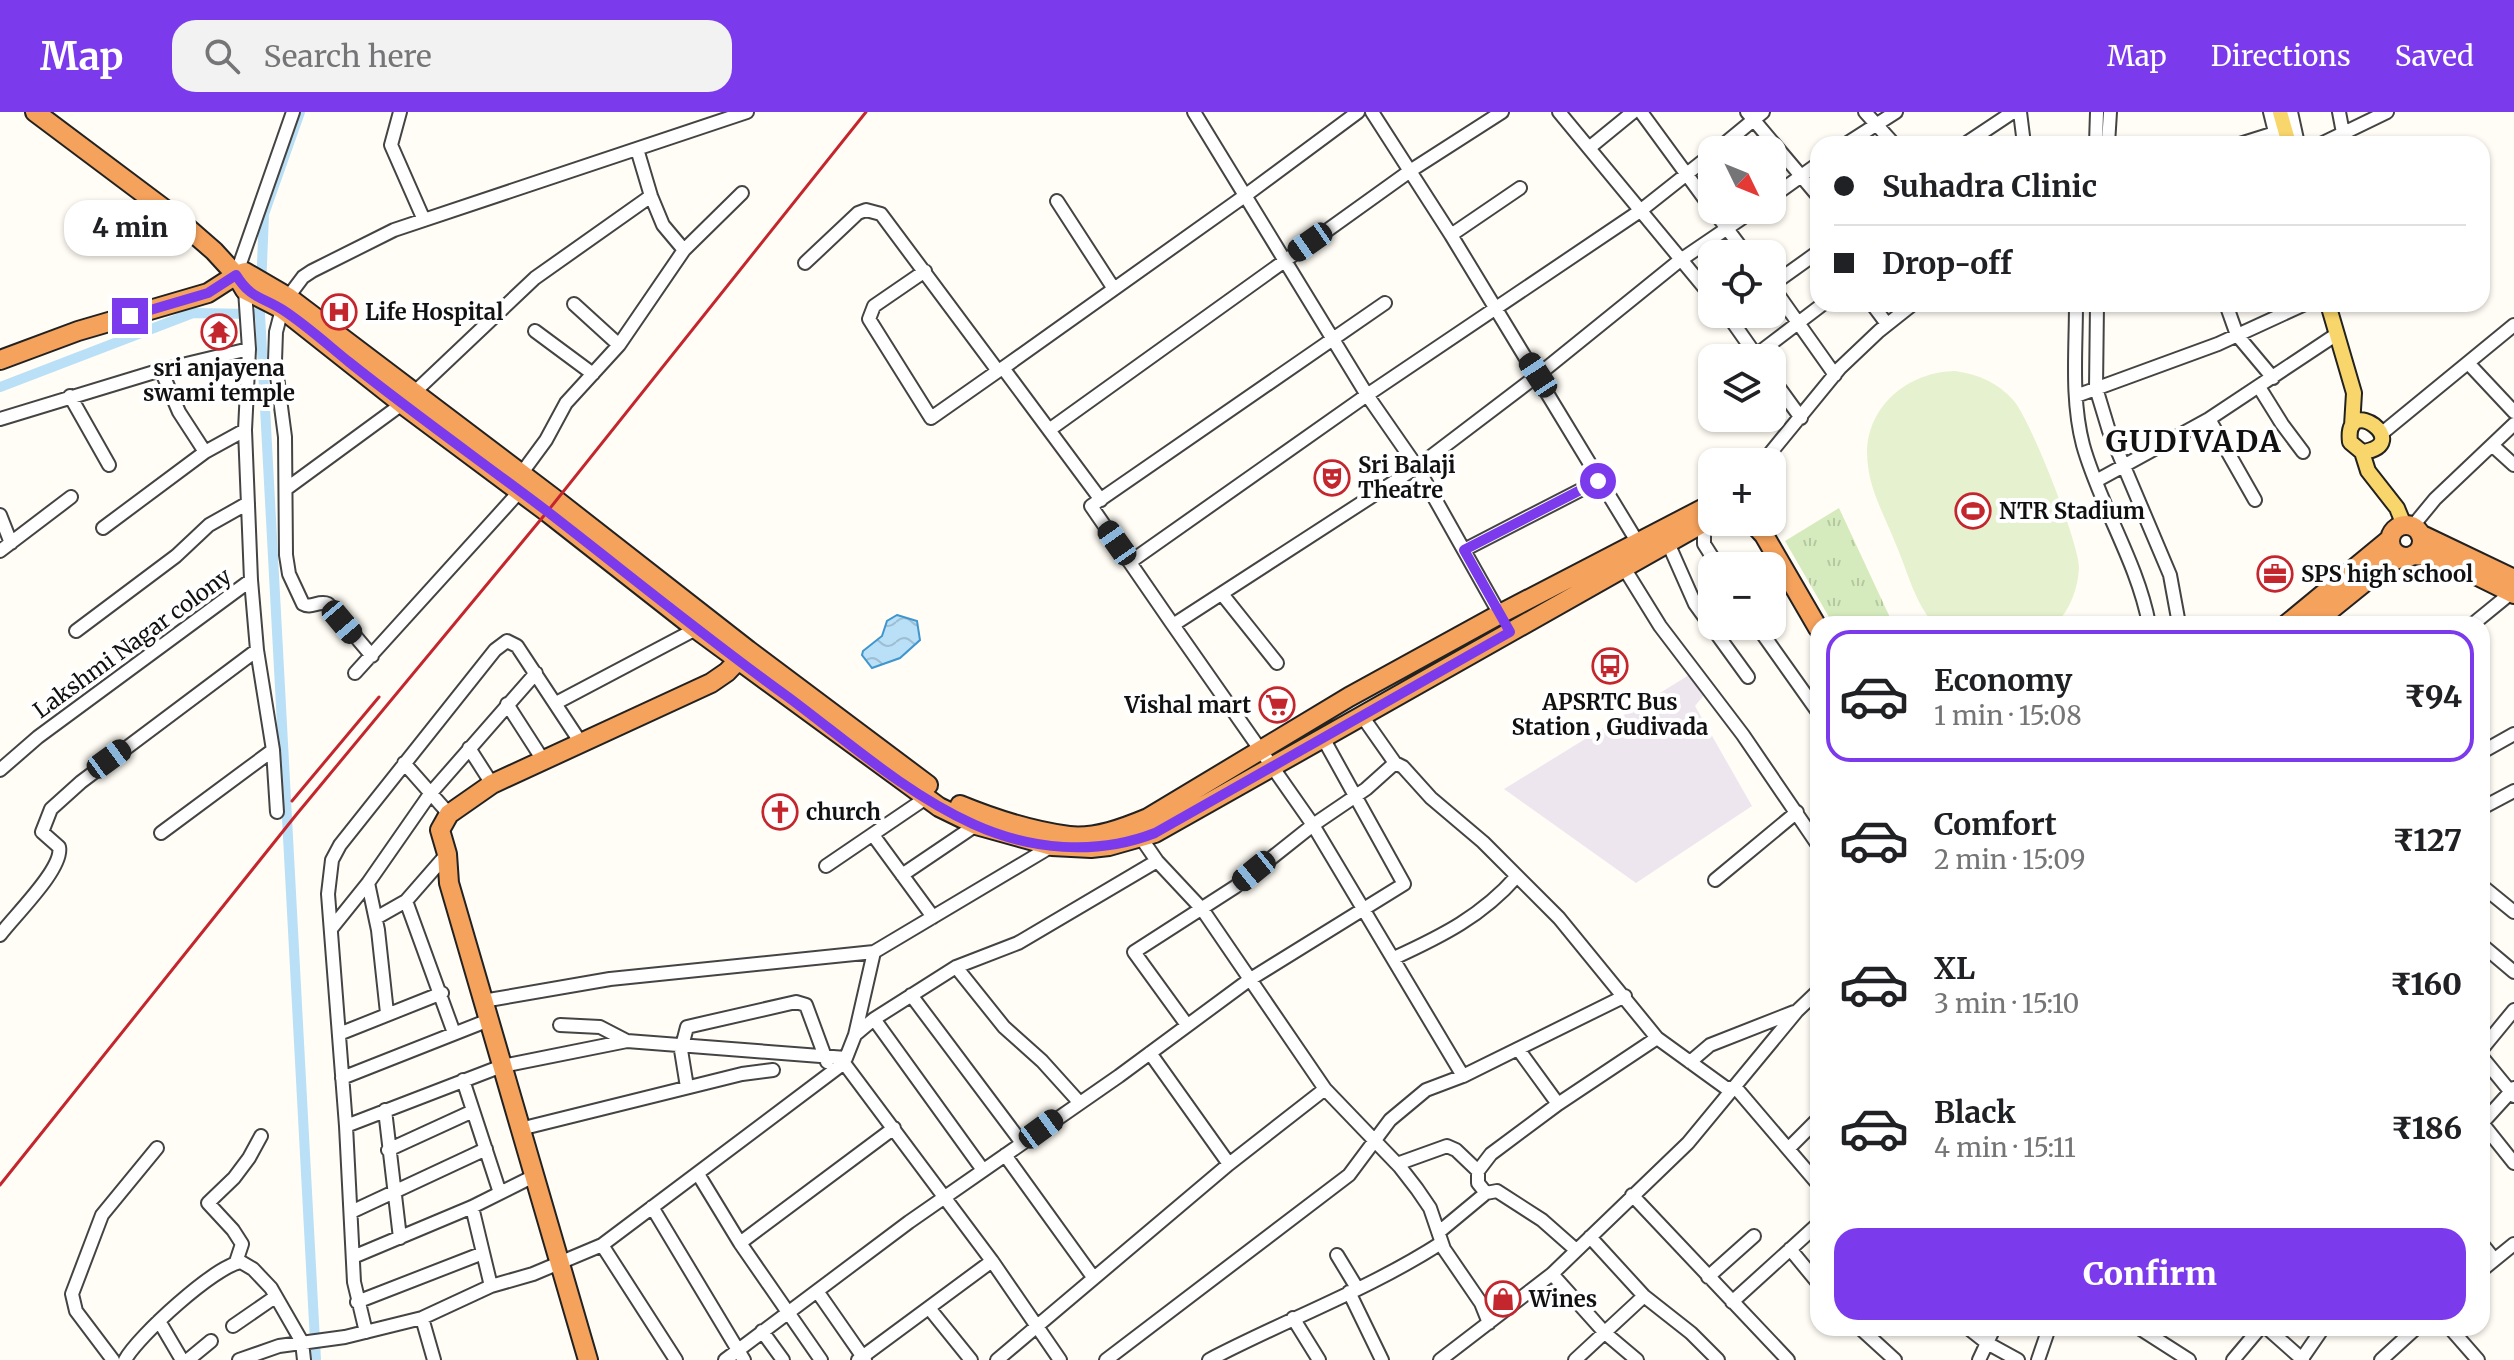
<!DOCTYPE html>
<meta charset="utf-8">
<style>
body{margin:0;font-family:Merriweather,serif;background:#f2f2f2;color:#202124;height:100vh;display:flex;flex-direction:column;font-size:30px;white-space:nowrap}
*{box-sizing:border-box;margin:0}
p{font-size:26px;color:#757577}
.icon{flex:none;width:44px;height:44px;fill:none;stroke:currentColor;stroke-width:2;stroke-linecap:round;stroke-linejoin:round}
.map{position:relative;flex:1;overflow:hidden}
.drawer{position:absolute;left:1810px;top:504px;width:680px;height:720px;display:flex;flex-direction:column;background:#fff;border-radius:24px;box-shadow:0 2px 6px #0004}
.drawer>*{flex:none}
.banner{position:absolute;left:1810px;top:24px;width:680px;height:176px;border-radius:24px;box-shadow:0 2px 6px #0004;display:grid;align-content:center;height:176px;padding:0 24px;background:#fff}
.needle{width:52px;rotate:133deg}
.controls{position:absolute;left:1698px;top:24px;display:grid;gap:16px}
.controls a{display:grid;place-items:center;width:88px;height:88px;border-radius:16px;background:#fff;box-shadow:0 2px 6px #0004;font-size:40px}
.end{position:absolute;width:36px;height:36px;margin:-18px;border:10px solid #7c3aed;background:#fff;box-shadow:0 0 0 4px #fff}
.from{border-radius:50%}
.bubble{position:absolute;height:56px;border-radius:24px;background:#fff;box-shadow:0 2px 6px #0004;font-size:26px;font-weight:800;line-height:56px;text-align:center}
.car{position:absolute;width:24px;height:48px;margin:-24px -12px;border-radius:10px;box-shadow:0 0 6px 2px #0007;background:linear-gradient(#222 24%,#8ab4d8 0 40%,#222 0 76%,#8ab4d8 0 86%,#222 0)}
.banner b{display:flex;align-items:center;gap:28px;height:76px;font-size:30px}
.banner b+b{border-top:2px solid #e0e0e0}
.banner i{width:20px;height:20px;background:#202124}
ul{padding:14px 0 0;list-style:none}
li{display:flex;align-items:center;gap:24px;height:132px;margin:0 16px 12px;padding:0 8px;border:4px solid transparent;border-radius:24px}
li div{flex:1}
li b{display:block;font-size:30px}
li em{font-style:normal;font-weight:800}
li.current{border-color:#7c3aed}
li>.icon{width:72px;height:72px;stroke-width:1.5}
.action{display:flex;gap:16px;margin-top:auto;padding:16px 24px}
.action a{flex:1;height:92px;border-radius:24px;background:#7c3aed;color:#fff;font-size:32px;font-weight:800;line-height:92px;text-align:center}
header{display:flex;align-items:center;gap:48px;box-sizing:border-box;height:112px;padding:0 40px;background:#7c3aed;color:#fff}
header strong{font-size:38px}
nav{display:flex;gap:44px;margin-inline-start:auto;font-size:28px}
.search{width:560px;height:72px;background:#f2f2f2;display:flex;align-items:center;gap:20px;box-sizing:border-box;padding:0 28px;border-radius:24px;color:#757577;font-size:30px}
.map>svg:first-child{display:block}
.industrial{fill:#eee6ef}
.park{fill:url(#park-tufts)}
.pitch{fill:#e6f2cf}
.water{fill:url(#water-waves);stroke:#3f96cf;stroke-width:2}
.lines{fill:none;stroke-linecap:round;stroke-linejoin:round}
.canal{stroke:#b9e0f7;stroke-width:10}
.minor-casing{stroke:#444;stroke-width:16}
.major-casing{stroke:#222;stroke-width:18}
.highway-casing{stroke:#222;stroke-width:22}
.minor{stroke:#fff;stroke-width:12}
.major{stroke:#f9d66b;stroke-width:14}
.highway{stroke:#f5a25d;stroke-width:18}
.rail{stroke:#c4262e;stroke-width:3}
.route{stroke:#7c3aed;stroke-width:10}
.labels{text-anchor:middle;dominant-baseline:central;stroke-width:8;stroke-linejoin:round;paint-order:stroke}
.poi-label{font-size:22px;font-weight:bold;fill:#111;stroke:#fff;text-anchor:start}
.street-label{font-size:22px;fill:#111;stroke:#fff}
.district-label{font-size:30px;font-weight:bold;letter-spacing:2px;fill:#111;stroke:#fff}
</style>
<header>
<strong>Map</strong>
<div class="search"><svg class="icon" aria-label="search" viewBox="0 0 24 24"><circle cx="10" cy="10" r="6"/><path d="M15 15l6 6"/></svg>Search here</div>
<nav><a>Map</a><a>Directions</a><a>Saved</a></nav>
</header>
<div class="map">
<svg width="2514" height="1248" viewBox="0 0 2514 1248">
<defs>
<pattern id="park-tufts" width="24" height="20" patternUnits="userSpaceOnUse" patternTransform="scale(2)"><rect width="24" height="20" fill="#d5ebbd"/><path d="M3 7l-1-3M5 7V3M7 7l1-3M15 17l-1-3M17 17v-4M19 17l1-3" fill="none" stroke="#b6c8a1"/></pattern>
<pattern id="water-waves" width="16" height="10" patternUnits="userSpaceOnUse" patternTransform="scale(2)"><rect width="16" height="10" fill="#b9e0f7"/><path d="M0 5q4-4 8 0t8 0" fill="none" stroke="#9ebfd3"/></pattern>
</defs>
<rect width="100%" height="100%" fill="#fffdf5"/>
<path class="industrial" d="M1689,563L1704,583L1695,594L1752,694L1636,771L1504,677Z"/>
<path class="park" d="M1839,396L1893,512H1833L1785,429Z"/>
<path class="pitch" d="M1955,259C1978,262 1999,271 2014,289C2031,309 2079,431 2079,456C2078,477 2070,497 2056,512H1934C1915,491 1908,461 1897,435C1887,409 1871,381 1868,354C1860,300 1904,260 1955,259Z"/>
<path class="water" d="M897,503L917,509L920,528L900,546L872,556L862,543L863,539L882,524L887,509Z"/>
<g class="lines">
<path class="canal" d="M300,0L264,102L260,202L316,1248
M0,275L193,201L254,202"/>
<defs>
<path id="minor" d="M400,0L391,33L424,108
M1194,0L1367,283L1417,355L1502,506
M1372,0L1451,123L1638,431
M1559,0L1712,185
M1641,0L1712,97
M1747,0L1818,84
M1865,0L1894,32
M2020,0L2024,32
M2270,0L2278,32
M2291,0L2298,32
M2339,0L2343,21
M1846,32L1896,0
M1965,32L2013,0
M2096,32L2097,0
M2108,32L2110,0
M2240,32L2275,21
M2321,32L2387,0
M1589,36L1633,0
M637,37L651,84L663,113L684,138
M1717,38L1763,0
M1772,85L1818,52
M1057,89L1114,177
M1713,98L1746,142
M1451,123L1520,76
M805,151L858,101L866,98L881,102L998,259L1003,256L1101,388
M925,159L874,194L869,207L931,306L998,259
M236,163L293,0
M1772,173L1818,140
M1772,174L1835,263
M245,178L249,237L245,318L251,468L257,538L273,638L277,700
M288,185L303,165L312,159L394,118L747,0
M574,192L619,233
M1872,192L1887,212
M2076,192C2076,239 2071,287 2083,333C2100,394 2137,449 2149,512
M2097,192L2096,276L2109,319L2170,463L2179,512
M2226,192L2237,223L2273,266
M282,197L276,220L275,249L285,325L286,443L289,462L303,492C311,497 319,488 328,492L372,544
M1727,202L1758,246
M535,219L593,262
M1756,243L1823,192
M2469,252L2514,300
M1003,256L1246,83L1358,0
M161,258L179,300L205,340
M1772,266L1801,306
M2259,275L2282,312L2303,340
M70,284L109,353
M2076,284L2218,232L2305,192
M0,307L161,258L249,237
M2209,307L2255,388
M1049,318L1410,59L1502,0
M2381,322L2514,213
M2492,333L2514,353
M1763,350L1840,256L1879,219L1913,192
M521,362L546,328L566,291L619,233L684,138L742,81
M2096,369L2209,307L2337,222
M286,377L402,292L535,166L651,84
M0,403L11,431
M1704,411V432L1718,454
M2412,415L2435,387L2514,312
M103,416L205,340L245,318
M1668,431L1695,492L1748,565
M1464,438L1598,369
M0,439L71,385
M1130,450L1367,283L1640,99L1712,42
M1621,451L1660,514L1743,623L1818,733
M1222,482L1277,551
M2473,512L2511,481
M1173,513L1091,394L1385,191
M1757,514L1818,600
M76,519L176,444L209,413L248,391
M355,561L520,379
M556,591L696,517
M507,592L543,648
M1362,604L1395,651L1403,655L1431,686L1483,730L1559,806L1657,926L1726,976H1736L1818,1072
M469,636L492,672
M2482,640L2514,622
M404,651L449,702
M0,658L38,625L251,468
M2482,696L2514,679
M1137,720L1157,749L1202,797L1325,977L1400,1055L1417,1077L1430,1096L1444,1137L1481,1191L1489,1211
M161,721L273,638
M873,723L933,805
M826,754L926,686
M902,763L976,713
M1715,768L1797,700
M368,771L378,818L387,901
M2482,774L2514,800
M406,789L454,921
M376,806L406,789L447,742
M331,817L368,771L430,682L536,561
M0,823C14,804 64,756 59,735L42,720L51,697L81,670L257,538
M2482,833L2514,860
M1394,846C1442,824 1482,804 1517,764
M956,855L1004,915L1042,949L1079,990
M911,883L1022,1031
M483,889L610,867L874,840
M874,907L983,1058
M560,913L600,915L627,929
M1187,913L1134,840L1235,775L1313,713L1366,677L1395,651
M339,922L442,881
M855,923L874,907L956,855L1018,831L1157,749
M1518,937L1558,992
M2482,937L2514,898
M1150,941L1229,1052
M2482,945L2514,984
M1690,950L1710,933L1794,900
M844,951L992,1149L1060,1248
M1463,964L1313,713L1173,513L1417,355L1538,263L1679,149L1754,98
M342,966L489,908
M463,968L500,1081
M687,975L681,938L687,915L796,890L806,893L827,950
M2514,976L2484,1009L2482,1011L2514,1051
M385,998L400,1126
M346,1014L502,954L627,929L846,946
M520,1017L742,962L773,958
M1789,1036L1818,1007
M388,1038L473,999
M1005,1043L1093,1165
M1397,1052L1447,1034L1456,1038L1478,1059
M698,1062L740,1131L821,1248
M1486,1081L1478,1071V1059L1491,1042L1558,992L1657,926
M1632,1083L1788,1248
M472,1095L491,1174
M652,1095L744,1248
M351,1100L486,1037
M1439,1120L1486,1081L1497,1079L1542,1108L1576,1138
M1590,1125L1644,1184
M740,1131L894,1016
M2482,1132L2494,1147
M602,1133L676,1248
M1790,1137L1818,1171
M1337,1143L1357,1176
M353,1145L472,1095L534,1064
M236,1150L242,1132L233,1118L208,1091L234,1066L249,1046L261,1024
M2482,1158L2514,1132
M1552,1162L1605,1221L1637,1248
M1708,1165L1754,1124
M817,1179L865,1248
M1349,1180L1382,1248
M357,1190L483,1141
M1732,1190L1818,1112
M929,1196L971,1248
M422,1206L434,1248
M1293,1206L1319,1248
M159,1209L182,1248
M233,1214L275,1185
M1860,1216L1895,1248
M1968,1216L1987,1231L2018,1248
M2139,1216L2189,1248
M2267,1216L2303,1248
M2450,1216L2478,1248
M762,1219L783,1248
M366,1220L354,1170L346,1014L328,782L332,748L340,733L495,538L507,529L517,534L581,631
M113,1248L76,1199L72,1182L102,1103L157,1036
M125,1248C138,1224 215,1154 241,1150L253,1157L271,1176L302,1230L304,1248
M188,1248L211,1229
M239,1248L279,1234L345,1225L422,1206L491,1174L533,1162L602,1133L844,951L855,923L874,840L1052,734
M725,1248L909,1110L1119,964L1249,868L1404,772L1323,626
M858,1248L992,1149
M997,1248L1229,1052L1325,977
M1106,1248L1349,1063L1390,1008L1426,978L1463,964L1625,884
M1209,1248C1285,1208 1368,1178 1441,1131
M1440,1248L1552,1162L1688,1031L1797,899L1818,879
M1575,1248L1644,1184L1691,1221L1718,1248
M1979,1248L1994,1216
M2038,1248L2049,1216
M2233,1248L2260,1216
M2301,1248L2323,1216
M2381,1248L2416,1216"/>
<path id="major" d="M2280,0L2289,32
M2328,192L2354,281L2352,314
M2362,340C2416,333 2344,279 2350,330L2362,340L2368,359L2397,396L2404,413"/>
<path id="highway" d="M35,0L175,105L214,139L236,163L245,178L282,197L402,292L547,400L696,517L939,695L976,713L1052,734L1091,736L1109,734L1155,721L1712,406
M0,248L78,219L208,181L236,163L245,160L288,185L556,388L748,538L727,560L711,571L492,672L449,702L440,718L447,742L449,771L588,1248
M1752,410L1764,423L1818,516
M2390 429a16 16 0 1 1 32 0a16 16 0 1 1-32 0Z
M2420,422L2514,467
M2413,443L2439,445L2514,482
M2287,512L2390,427
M2313,512L2391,449L2405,445
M748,538L928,673
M960,693C994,707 1032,719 1069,724C1095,727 1124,716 1148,706L1349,585L1500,502L1712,392"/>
</defs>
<use href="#minor" class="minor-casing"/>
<use href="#major" class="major-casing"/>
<use href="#highway" class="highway-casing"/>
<use href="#minor" class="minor"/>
<use href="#major" class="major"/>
<use href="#highway" class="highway"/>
<path class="rail" d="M292,689L379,585
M0,1073L296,703L547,400L866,0"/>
</g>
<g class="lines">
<path class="route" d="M130,204L208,181L236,163C251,187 261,184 283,198C306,213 328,233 349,250C414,302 482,350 548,400C628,462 706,526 788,585C847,629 905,681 973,712C1030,738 1096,744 1155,721L1510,520L1464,438L1598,369"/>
</g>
<defs>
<symbol id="hospital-ring" viewBox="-11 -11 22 22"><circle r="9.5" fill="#fff" stroke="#c4262e" stroke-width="1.5"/><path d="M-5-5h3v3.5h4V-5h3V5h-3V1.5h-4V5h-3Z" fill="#c4262e"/></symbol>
<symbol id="temple-ring" viewBox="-11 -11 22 22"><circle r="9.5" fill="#fff" stroke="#c4262e" stroke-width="1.5"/><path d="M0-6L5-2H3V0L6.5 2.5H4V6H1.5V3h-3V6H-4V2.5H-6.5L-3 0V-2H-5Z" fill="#c4262e"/></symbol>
<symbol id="theatre-ring" viewBox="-11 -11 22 22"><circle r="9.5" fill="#fff" stroke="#c4262e" stroke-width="1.5"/><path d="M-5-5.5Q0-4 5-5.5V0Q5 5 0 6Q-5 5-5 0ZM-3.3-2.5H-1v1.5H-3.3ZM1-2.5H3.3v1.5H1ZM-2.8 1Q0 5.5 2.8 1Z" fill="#c4262e"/></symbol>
<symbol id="stadium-ring" viewBox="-11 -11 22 22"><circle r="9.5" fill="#fff" stroke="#c4262e" stroke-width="1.5"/><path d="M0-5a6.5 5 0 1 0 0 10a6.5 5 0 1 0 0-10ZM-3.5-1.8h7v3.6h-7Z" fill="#c4262e"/></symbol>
<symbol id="office-ring" viewBox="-11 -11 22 22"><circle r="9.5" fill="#fff" stroke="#c4262e" stroke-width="1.5"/><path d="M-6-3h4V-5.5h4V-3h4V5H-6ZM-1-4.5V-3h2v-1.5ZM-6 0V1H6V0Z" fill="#c4262e"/></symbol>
<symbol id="bus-ring" viewBox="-11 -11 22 22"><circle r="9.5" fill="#fff" stroke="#c4262e" stroke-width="1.5"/><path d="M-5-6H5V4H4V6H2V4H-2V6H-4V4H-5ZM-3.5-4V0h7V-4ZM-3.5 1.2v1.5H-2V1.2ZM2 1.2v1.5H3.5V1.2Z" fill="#c4262e"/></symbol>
<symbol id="supermarket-ring" viewBox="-11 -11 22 22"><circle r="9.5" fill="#fff" stroke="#c4262e" stroke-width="1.5"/><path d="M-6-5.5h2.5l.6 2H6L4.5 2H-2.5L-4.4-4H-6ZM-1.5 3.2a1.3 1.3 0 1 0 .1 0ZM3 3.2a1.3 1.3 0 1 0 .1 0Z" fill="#c4262e"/></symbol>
<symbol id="church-ring" viewBox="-11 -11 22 22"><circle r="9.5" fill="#fff" stroke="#c4262e" stroke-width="1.5"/><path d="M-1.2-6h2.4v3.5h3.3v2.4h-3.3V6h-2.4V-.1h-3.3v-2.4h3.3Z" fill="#c4262e"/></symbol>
<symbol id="shop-ring" viewBox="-11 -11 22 22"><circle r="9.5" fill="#fff" stroke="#c4262e" stroke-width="1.5"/><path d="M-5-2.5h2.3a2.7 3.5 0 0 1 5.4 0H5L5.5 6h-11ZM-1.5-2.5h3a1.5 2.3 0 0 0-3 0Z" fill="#c4262e"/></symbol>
</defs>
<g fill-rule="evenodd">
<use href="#hospital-ring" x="319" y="180" width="40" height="40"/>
<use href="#temple-ring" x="199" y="200" width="40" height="40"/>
<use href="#theatre-ring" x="1312" y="346" width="40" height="40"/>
<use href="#stadium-ring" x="1953" y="379" width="40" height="40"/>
<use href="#office-ring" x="2255" y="442" width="40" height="40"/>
<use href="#bus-ring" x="1590" y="534" width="40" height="40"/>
<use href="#supermarket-ring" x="1257" y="573" width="40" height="40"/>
<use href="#church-ring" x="760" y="680" width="40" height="40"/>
<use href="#shop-ring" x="1483" y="1167" width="40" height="40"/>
</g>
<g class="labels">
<g class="poi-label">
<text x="365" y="200">Life Hospital</text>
<text x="219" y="256" text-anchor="middle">sri anjayena<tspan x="219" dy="25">swami temple</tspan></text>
<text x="1358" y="353">Sri Balaji<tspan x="1358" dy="25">Theatre</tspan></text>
<text x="1999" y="399">NTR Stadium</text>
<text x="2301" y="462">SPS high school</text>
<text x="1610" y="590" text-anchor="middle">APSRTC Bus<tspan x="1610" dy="25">Station , Gudivada</tspan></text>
<text x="1251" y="593" text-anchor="end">Vishal mart</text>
<text x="806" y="700">church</text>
<text x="1529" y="1187">Wines</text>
</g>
<g class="street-label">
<text transform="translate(132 531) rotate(-36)">Lakshmi Nagar colony</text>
</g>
<g class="district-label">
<text x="2194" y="329">GUDIVADA</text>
</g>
</g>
</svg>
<div class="controls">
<a><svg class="needle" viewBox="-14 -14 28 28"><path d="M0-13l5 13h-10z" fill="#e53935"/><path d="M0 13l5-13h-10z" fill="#757577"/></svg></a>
<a><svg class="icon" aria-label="locate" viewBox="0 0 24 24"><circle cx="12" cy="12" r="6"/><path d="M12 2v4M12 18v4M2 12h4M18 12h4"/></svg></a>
<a><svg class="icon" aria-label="layers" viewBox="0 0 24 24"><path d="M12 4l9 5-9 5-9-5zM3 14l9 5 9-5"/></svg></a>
<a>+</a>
<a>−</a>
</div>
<i class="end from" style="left:1598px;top:369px"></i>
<i class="end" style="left:130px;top:204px"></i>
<div class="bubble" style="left:64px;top:88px;width:132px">4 min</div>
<i class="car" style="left:1310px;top:130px;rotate:235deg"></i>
<i class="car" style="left:1538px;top:263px;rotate:327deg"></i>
<i class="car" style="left:1117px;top:431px;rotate:325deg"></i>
<i class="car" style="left:342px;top:510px;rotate:140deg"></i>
<i class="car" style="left:109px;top:647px;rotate:54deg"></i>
<i class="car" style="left:1254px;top:759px;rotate:231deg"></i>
<i class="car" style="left:1041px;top:1017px;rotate:54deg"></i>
<div class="banner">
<b><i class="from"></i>Suhadra Clinic</b>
<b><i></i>Drop-off</b>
</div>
<section class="drawer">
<ul>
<li class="current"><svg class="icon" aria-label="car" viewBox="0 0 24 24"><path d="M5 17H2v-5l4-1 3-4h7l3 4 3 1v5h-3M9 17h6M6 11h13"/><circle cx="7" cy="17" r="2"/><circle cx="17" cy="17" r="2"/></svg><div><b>Economy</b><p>1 min · 15:08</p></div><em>₹94</em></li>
<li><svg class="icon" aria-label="car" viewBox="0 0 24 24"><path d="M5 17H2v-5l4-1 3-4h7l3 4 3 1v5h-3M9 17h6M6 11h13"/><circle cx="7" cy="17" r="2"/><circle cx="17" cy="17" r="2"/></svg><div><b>Comfort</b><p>2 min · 15:09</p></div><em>₹127</em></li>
<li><svg class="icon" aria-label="car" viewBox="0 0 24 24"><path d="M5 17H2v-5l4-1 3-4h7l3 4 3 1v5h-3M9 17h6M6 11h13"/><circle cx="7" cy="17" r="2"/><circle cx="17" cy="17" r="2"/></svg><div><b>XL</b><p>3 min · 15:10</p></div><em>₹160</em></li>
<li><svg class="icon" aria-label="car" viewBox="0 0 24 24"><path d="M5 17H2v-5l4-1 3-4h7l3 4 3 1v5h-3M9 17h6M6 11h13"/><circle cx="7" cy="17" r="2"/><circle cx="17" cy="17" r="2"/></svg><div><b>Black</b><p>4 min · 15:11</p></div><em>₹186</em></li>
</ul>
<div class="action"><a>Confirm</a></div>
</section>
</div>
